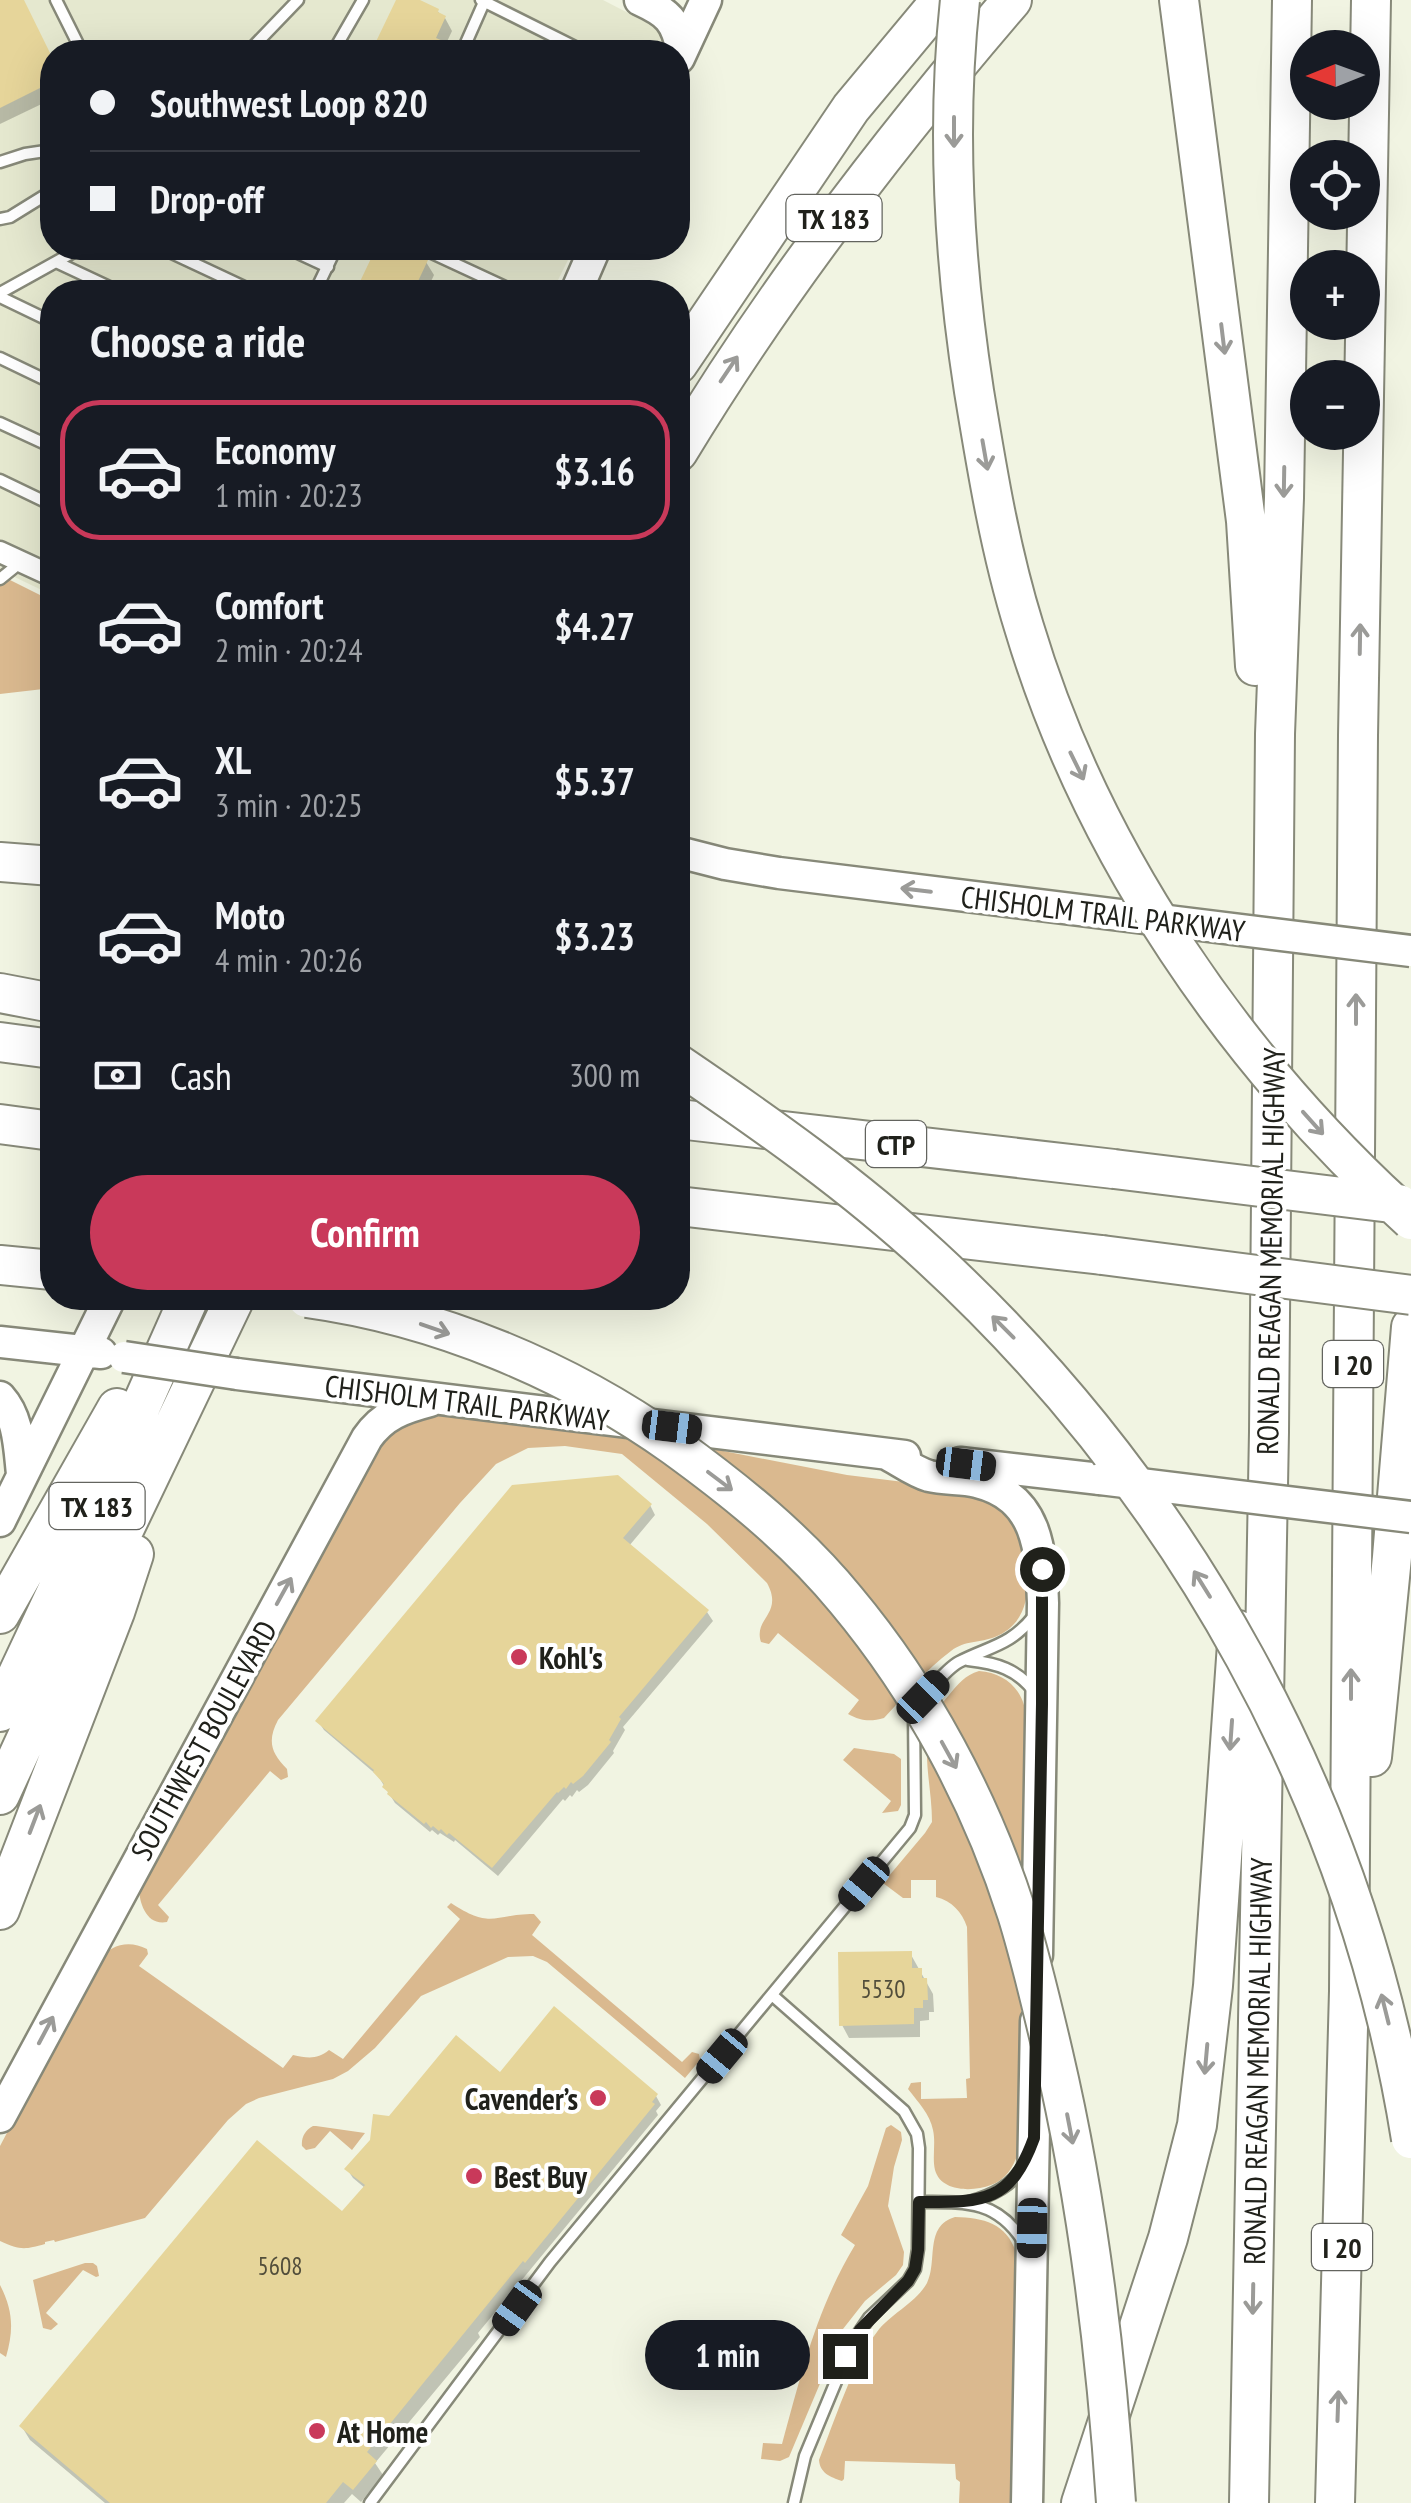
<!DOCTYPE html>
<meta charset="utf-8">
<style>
body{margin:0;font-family:"PT Sans Narrow",sans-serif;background:#242831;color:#f1f3f6;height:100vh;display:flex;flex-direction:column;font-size:38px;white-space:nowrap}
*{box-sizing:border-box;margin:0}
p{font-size:32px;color:#9ea1a6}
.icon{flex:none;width:55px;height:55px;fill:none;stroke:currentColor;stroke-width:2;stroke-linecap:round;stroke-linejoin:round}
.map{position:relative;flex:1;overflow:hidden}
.panel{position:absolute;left:40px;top:280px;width:650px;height:1030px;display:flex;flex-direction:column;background:#171b24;border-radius:40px;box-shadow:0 10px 40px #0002}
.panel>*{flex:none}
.banner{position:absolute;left:40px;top:40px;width:650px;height:220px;border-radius:40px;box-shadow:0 10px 40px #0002;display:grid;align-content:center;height:220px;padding:0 50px;background:#171b24}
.needle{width:65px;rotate:269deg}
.controls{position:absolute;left:1290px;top:30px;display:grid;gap:20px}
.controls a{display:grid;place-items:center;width:90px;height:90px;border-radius:50%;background:#171b24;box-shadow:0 10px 40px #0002;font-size:50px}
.end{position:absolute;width:45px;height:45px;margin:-22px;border:12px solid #20211b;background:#fff;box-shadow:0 0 0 5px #fff}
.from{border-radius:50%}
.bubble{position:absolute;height:70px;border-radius:35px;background:#171b24;box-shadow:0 10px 40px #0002;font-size:32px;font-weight:800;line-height:70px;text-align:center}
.car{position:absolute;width:30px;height:60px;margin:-30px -15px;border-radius:12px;box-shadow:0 0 8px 2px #0007;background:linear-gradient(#222 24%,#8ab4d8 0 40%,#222 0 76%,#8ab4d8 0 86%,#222 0)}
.banner b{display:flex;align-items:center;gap:35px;height:95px;font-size:38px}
.banner b+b{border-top:2px solid #363941}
.banner i{width:25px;height:25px;background:#f1f3f6}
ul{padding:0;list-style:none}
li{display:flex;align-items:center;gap:30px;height:140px;margin:0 20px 15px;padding:0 30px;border:5px solid transparent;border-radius:40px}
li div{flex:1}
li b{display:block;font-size:38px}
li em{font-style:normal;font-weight:800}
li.current{border-color:#c9395a}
li>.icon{width:90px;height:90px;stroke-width:1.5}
h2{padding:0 50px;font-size:45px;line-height:120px}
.pay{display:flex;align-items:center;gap:25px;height:110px;padding:0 50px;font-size:38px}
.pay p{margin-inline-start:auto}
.action{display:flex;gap:20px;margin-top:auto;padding:20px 50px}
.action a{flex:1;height:115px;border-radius:60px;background:#c9395a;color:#fff;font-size:40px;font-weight:800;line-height:115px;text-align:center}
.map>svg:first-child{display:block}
.built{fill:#e5e8cf}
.green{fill:#dab98f}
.shadow{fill:#0003}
.building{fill:#e6d59a}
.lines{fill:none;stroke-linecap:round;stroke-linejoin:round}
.lane-casing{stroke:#878979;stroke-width:15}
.street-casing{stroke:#878979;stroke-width:25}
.secondary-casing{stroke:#878979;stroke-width:35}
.highway-casing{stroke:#878979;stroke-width:42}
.lane{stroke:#fff;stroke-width:10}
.street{stroke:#fff;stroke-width:20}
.secondary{stroke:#fff;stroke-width:30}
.highway{stroke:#fff;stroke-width:38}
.secondary-bridge-casing{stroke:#878979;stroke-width:35;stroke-linecap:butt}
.highway-bridge-casing{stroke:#878979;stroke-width:42;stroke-linecap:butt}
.secondary-bridge{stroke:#fff;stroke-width:30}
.highway-bridge{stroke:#fff;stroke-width:38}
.oneway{stroke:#9b9b98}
.route{stroke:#20211b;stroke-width:12}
.poi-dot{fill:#c9395a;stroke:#fff;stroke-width:4}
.labels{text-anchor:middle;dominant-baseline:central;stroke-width:8;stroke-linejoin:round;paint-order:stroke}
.number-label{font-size:25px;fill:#524e3b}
.shield{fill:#fff;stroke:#63645f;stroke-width:2.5}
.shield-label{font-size:28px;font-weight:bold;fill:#20211b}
.street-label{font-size:30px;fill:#20211b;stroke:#fff}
.poi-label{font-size:30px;font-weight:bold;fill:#20211b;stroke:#fff;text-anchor:start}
</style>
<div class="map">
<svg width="1411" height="2503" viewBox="0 0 1411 2503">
<rect width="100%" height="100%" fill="#f1f4e2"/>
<path class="built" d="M0,0H603L665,32L660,52H52V248H574L552,292H52V595L0,570Z"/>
<path class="green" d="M0,575L52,601V688L0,694Z
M431,1414L708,1448L847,1475L977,1491L985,1494L1025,1532C1027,1569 1039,1619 995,1637C980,1643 965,1640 951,1651C926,1669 905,1696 884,1718C870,1722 861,1721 848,1714L859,1700L778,1633L769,1644L761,1642C753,1618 784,1614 767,1583L707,1524L622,1454L565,1446L528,1448L496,1464L460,1503L278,1720C267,1741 271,1753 287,1769L288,1777L281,1780L270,1771L158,1905L169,1917L167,1922C147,1926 139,1904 139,1887L390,1426Z
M979,1671C1005,1673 1023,1689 1026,1715L1019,2149C1015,2165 1007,2179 991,2185C973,2192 941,2192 935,2170C932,2157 936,2143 933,2130C930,2114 918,2102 908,2089L911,2083L921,2082V2099L967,2098L966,2079L970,2078L967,1927C962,1912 952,1901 936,1897V1880H911V1898H903L883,1883L925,1833L932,1822C932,1775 913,1734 949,1695C958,1684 965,1675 979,1671Z
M854,1748L894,1754L901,1759V1805L898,1811L882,1813L891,1801L843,1760Z
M451,1903C492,1930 493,1914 534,1914L541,1922L532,1935L682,2062L692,2052L699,2054L700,2060L685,2078L547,1962L533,1956L508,1957L421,1996L375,2048L348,2071L333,2079L259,2098L246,2104L228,2120L145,2218L55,2242L54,2240L45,2242V2244C24,2250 20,2250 0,2241V2146L98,1961C111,1944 129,1940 147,1949L148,1954L139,1966L283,2068L293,2055C307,2058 317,2060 329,2050L343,2059L460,1919L447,1907Z
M891,2125L901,2132L902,2140L894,2167L888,2206L904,2252L903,2265L896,2275L865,2301L843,2329L789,2457L780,2461L761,2459L763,2443L782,2444C802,2372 816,2310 855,2245L841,2235L868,2186L886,2128Z
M313,2126H316L365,2133L352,2150L330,2131L315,2148L306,2150L302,2146C301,2138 305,2130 313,2126Z
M955,2217C984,2218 1006,2223 1016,2252L1013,2503H959L960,2482L956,2479L955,2464L845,2461L844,2479L842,2481C830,2477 820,2473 819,2460C834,2423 853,2362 877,2332C890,2314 916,2303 927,2283C938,2261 924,2226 955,2217Z
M85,2263H93L97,2266L99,2276L96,2277L83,2270L46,2313L58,2324L51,2330L43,2328L33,2280Z
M0,2285C13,2310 14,2330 6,2357L0,2353Z"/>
<path class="shadow" d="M0,0H23L52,60V99L0,124Z
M398,0H414L437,11L445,18L452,31L444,48L447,52H374Z
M379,248H394L426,262L434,275L426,292H358Z
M650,1505L655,1515L629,1546L707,1612L713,1621L623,1727L625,1730L613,1751L614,1753L588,1785L579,1792L577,1790L572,1797L570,1795L565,1801L563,1799L498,1876L455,1840L454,1842L440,1833L438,1835L432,1830L430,1832L395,1803L378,1776L324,1730L318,1721Z
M910,1953L933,1994L934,2012H929V2020L920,2021V2037L849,2038L842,2025Z
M501,2076L656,2096L661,2105L656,2111L658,2115L478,2333L480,2337L375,2463L383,2475L361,2502L352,2494L344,2503H105L30,2440L22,2427L350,2221L365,2188L353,2178L347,2169L390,2119Z"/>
<path class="building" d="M0,0H24L52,57V82L0,108Z
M396,0H420L439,9L438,12L446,16L436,38L443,41L438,52L431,50L430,52H371Z
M376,248H400L428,260L413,292H355Z
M618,1475L652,1504L623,1538L709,1610L619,1717L621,1719L609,1740L611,1742L583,1776L573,1784L571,1782L566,1789L564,1787L558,1793L557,1792L492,1868L449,1833L447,1835L441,1829L439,1831L433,1826L431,1828L426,1822L424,1824L387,1794L388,1792L382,1787L384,1784L373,1772L374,1770L315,1721L512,1485Z
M912,1951V1968H922V1978H927L928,2000H923V2008H914V2024L839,2026L838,1952Z
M554,2006L658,2094L652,2102L655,2104L525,2263L523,2261L367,2452L377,2461L353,2490L343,2482L326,2503H110L19,2426L257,2140L342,2211L365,2185L344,2169L370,2140L373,2114L389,2116L456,2035L500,2072Z"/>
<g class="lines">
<defs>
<path id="lane" d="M56,0L82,52
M481,0L585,52
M248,52L298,0
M333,52L363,0
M462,52L485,0
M0,162L25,154L52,150
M0,219L10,217L52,191
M161,248L255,292
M287,248L328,267
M421,248L516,292
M56,262L120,292
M315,292L336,248
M0,293L81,248
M0,297L52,322
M0,358L52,383
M0,423L52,447
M0,480L52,505
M0,579L21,562
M968,1660C996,1663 1018,1669 1035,1693
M924,1696C935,1685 946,1669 959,1662C990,1646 1010,1646 1034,1616
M772,1995L904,2111L917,2134L919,2148L918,2249L915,2269L908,2281L869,2318L852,2343L805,2456L794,2503
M919,2202C964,2202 996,2199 1023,2241
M969,2202C993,2195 1013,2186 1025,2163
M370,2503L550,2262L910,1828L915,1815L914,1715"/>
<path id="street" d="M0,552L52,576"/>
<path id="secondary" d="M640,0C668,13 676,20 682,51
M679,58L706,0
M576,292L595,248
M678,852L725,864L779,873L1152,919
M0,1342L101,1353
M237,1374L905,1456
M0,1397C19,1418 19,1447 22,1474
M887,1454C900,1461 915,1472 929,1476C945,1480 962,1478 977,1482C1038,1497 1041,1549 1043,1603L1037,1955
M960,1463L1100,1479
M0,1521L110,1298
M0,2117L367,1438C383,1415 403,1408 430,1401
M1027,2503L1036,2021"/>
<path id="highway" d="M1179,0L1246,521L1255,666
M678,364L851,108L941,0
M678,452C775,291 889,143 1012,0
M0,862L52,866
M0,993L52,1003
M0,1042L52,1049
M678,1119L1114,1169
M0,1124L52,1131
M678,1206L1102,1255
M0,1265L52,1270
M0,1614L117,1408
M0,1712L94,1512L189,1298
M1372,1757L1392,1557L1411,1327
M0,1795L86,1609L235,1298
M0,1910L115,1612L134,1554
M1081,2503L1168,2238L1197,2125L1213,1986L1238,1630
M1249,2503L1269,1432L1275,734L1284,498L1292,0
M1335,2503L1349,1991L1358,736L1371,0"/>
</defs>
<use href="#lane" class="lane-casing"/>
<use href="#street" class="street-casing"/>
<use href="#secondary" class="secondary-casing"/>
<use href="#highway" class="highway-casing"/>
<use href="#lane" class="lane"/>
<use href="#street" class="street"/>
<use href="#secondary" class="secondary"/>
<use href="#highway" class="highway"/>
<defs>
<path id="secondary-bridge" d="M1152,919L1411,951
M124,1357L237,1374
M1100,1479L1411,1517"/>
<path id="highway-bridge" d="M960,0C946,130 954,262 974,391C987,470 1000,550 1024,627C1092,854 1236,1063 1411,1220
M678,1064C765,1123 853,1185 931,1257C1182,1488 1357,1800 1411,2139
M1114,1169L1399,1204
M1102,1255L1411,1295
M307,1298C437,1316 567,1370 674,1446C736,1491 797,1540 846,1600C922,1691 981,1801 1017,1914C1031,1959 1042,2006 1053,2053C1088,2202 1106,2351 1116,2503"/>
</defs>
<use href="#secondary-bridge" class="secondary-bridge-casing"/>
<use href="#highway-bridge" class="highway-bridge-casing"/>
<use href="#secondary-bridge" class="secondary-bridge"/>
<use href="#highway-bridge" class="highway-bridge"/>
</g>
<defs><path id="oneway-shaft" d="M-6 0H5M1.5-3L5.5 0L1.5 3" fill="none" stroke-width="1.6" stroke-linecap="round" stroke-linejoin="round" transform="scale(2.5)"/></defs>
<g class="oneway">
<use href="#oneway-shaft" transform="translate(954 132) rotate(90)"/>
<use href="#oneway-shaft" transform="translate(1223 339) rotate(83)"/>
<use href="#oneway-shaft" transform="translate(729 369) rotate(-56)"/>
<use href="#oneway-shaft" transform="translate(985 455) rotate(80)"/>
<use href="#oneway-shaft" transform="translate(1284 482) rotate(91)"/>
<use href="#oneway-shaft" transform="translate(1360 639) rotate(-89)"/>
<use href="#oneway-shaft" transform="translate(1077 766) rotate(64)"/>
<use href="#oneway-shaft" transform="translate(916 890) rotate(-173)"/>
<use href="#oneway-shaft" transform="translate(1356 1009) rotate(-90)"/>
<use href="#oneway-shaft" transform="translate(1313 1123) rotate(48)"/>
<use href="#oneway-shaft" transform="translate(1003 1327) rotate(-135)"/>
<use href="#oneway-shaft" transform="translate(435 1329) rotate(19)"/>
<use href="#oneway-shaft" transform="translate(720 1481) rotate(37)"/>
<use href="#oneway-shaft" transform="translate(1202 1584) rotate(-122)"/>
<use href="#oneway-shaft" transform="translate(284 1591) rotate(-61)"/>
<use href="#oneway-shaft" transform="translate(1351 1684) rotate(-90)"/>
<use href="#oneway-shaft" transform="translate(1231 1735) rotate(94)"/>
<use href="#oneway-shaft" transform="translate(949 1755) rotate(61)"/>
<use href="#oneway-shaft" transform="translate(35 1819) rotate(-69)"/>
<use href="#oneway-shaft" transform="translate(1385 2009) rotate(-104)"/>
<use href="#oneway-shaft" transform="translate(46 2030) rotate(-62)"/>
<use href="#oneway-shaft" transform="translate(1206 2059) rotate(95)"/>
<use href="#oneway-shaft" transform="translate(1070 2129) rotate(79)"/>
<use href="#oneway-shaft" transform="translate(1253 2299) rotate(91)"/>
<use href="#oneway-shaft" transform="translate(1338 2406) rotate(-88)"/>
</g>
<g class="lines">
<path class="route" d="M845,2356L860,2330L908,2281L915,2269L918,2250L919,2202C982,2202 1010,2204 1034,2138L1042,1704V1569"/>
</g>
<g class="poi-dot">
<circle cx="519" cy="1657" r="10"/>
<circle cx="598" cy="2098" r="10"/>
<circle cx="474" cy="2176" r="10"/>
<circle cx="317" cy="2431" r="10"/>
</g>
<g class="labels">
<g class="number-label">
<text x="883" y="1989">5530</text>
<text x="280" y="2266">5608</text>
</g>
<g class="shield">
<rect x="786.5" y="195" width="95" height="46" rx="8"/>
<rect x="866" y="1121" width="60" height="46" rx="8"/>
<rect x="1323" y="1341" width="60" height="46" rx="8"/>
<rect x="49.5" y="1483" width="95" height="46" rx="8"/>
<rect x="1312" y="2224" width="60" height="46" rx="8"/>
</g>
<g class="shield-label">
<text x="834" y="218">TX 183</text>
<text x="896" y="1144">CTP</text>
<text x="1353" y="1364">I 20</text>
<text x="97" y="1506">TX 183</text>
<text x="1342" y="2247">I 20</text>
</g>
<g class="street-label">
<text transform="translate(1103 913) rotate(7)">CHISHOLM TRAIL PARKWAY</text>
<text transform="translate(1270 1251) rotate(-89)">RONALD REAGAN MEMORIAL HIGHWAY</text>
<text transform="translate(467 1402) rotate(7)">CHISHOLM TRAIL PARKWAY</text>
<text transform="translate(203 1740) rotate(-61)">SOUTHWEST BOULEVARD</text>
<text transform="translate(1257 2061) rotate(-89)">RONALD REAGAN MEMORIAL HIGHWAY</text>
</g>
<g class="poi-label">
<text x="539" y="1657">Kohl's</text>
<text x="578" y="2098" text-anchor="end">Cavender’s</text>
<text x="494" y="2176">Best Buy</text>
<text x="337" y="2431">At Home</text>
</g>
</g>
</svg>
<div class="controls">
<a><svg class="needle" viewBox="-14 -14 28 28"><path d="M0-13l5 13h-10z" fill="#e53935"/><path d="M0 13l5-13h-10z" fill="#9ea1a6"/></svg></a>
<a><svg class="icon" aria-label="locate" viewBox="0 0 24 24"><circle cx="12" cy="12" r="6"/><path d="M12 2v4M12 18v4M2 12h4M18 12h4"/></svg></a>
<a>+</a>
<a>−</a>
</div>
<i class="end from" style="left:1042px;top:1569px"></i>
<i class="end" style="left:845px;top:2356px"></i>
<div class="bubble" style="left:645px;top:2320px;width:165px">1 min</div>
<i class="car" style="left:672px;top:1427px;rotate:97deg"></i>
<i class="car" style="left:966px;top:1464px;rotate:97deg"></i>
<i class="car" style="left:923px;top:1697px;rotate:44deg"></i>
<i class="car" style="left:864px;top:1884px;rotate:220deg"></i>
<i class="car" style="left:722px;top:2056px;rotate:220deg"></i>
<i class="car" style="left:1032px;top:2228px;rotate:181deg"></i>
<i class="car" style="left:517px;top:2308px;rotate:216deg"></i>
<div class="banner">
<b><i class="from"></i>Southwest Loop 820</b>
<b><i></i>Drop-off</b>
</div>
<section class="panel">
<h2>Choose a ride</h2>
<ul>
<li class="current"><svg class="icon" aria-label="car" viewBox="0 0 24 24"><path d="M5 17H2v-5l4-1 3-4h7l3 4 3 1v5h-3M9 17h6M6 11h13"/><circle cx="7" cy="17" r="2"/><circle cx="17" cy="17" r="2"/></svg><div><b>Economy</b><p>1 min · 20:23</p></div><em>$3.16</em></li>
<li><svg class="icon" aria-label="car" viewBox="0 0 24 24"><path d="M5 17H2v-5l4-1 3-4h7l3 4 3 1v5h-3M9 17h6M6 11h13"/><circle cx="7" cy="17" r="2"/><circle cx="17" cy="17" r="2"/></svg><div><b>Comfort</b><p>2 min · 20:24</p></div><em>$4.27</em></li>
<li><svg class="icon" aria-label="car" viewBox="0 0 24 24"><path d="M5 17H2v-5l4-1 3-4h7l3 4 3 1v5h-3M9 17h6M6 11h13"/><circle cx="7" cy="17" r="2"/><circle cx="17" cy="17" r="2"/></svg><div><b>XL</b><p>3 min · 20:25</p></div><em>$5.37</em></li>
<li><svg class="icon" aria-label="car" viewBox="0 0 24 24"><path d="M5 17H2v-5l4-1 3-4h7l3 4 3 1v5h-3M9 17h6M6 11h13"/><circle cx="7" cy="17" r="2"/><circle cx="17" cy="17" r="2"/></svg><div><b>Moto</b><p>4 min · 20:26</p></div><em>$3.23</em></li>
</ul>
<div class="pay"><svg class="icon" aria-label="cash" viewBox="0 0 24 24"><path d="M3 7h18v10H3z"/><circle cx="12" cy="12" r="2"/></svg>Cash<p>300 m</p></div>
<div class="action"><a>Confirm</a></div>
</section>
</div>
